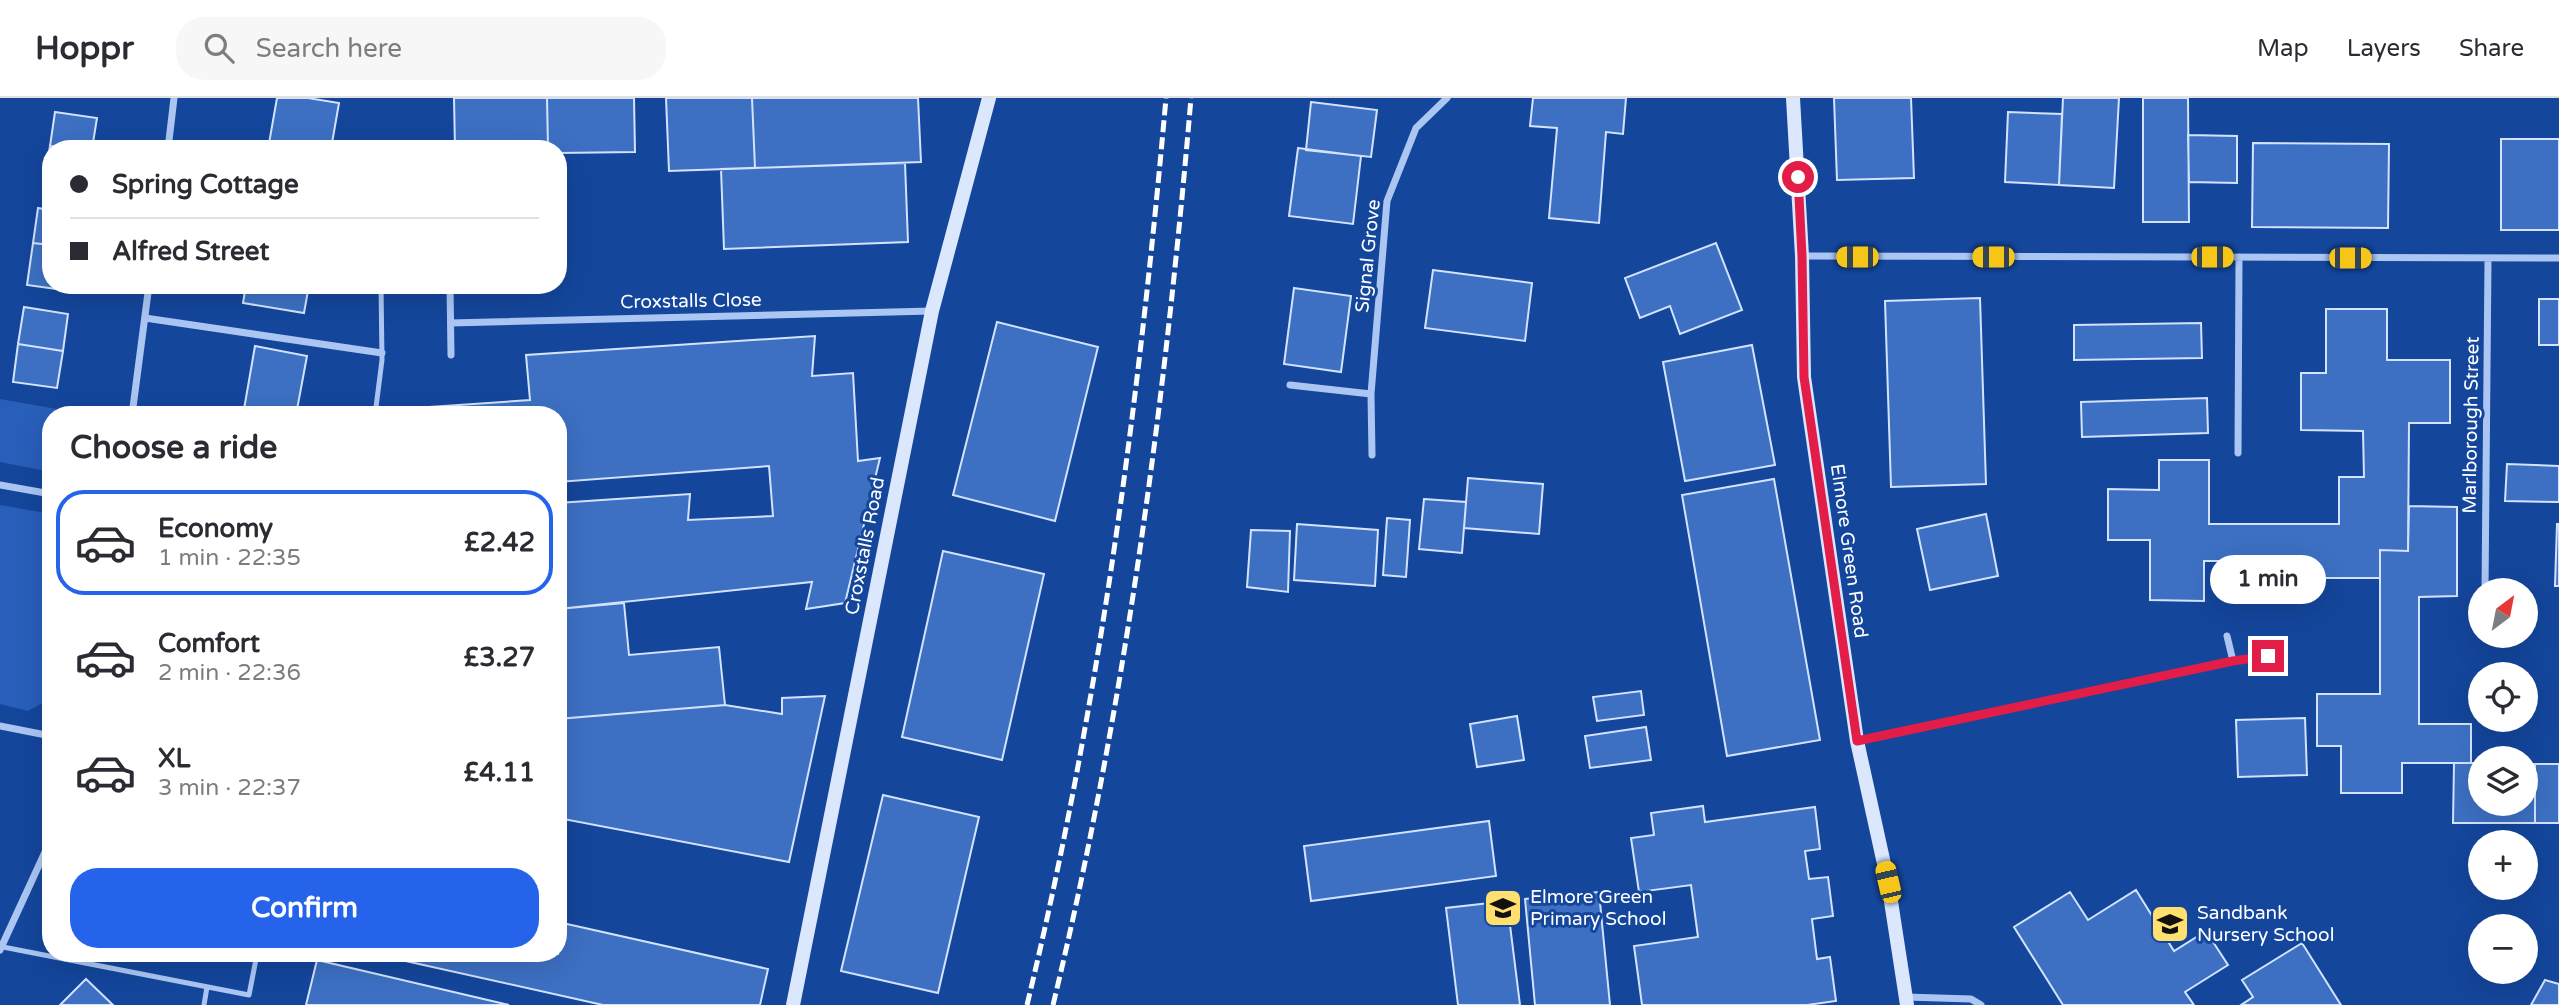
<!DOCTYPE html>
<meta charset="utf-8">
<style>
body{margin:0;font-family:"Varela Round",sans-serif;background:#f7f7f7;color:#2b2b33;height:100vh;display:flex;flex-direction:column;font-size:26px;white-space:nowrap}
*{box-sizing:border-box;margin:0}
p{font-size:23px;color:#7c7c81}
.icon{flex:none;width:38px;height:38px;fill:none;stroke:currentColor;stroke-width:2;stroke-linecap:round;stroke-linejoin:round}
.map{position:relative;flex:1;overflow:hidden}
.drawer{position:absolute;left:42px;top:308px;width:525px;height:556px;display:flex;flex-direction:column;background:#fff;border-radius:28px;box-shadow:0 7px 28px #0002}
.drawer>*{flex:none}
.banner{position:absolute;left:42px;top:42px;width:525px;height:154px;border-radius:28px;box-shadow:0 7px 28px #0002;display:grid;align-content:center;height:154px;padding:0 28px;background:#fff}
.needle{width:46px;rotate:32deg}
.buttons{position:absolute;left:2468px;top:480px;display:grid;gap:14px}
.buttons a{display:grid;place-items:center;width:70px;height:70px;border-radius:50%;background:#fff;box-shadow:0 7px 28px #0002;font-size:35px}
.end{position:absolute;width:32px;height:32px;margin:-16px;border:9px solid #e11d48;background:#fff;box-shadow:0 0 0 4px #fff}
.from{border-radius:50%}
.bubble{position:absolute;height:49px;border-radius:24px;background:#fff;box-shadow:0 7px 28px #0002;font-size:23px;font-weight:700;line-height:49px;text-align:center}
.car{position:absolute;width:21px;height:42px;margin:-21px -10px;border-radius:9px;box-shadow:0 0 5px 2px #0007;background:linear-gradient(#f5c518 24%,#345 0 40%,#f5c518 0 76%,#345 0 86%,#f5c518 0)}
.banner b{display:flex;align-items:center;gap:24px;height:66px;font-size:26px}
.banner b+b{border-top:2px solid #e1e1e2}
.banner i{width:18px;height:18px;background:#2b2b33}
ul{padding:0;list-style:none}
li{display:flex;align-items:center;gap:21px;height:105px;margin:0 14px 10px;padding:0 14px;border:4px solid transparent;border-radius:28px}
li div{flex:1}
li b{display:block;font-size:26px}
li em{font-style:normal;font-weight:700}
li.current{border-color:#2563eb}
li>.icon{width:63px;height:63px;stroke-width:1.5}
h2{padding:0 28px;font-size:32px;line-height:84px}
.action{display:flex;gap:14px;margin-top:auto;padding:14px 28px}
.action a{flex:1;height:80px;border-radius:28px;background:#2563eb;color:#fff;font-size:28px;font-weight:700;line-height:80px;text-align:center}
header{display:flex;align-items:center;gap:42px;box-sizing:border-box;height:98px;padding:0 35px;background:#fff;border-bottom:2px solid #e1e1e2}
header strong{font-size:33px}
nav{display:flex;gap:38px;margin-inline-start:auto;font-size:24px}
.search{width:490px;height:63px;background:#f7f7f7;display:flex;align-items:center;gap:18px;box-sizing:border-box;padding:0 24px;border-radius:28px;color:#7c7c81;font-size:26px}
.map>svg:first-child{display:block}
.green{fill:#285fba}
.building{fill:#3d70c3;stroke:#d3e3fd;stroke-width:2}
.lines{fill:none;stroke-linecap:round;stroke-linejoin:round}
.lane{stroke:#abc6f3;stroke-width:5}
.street{stroke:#abc6f3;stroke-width:7}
.secondary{stroke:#dae7fd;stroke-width:14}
.rail{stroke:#fff;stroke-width:5;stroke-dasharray:12 5;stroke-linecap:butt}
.route{stroke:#e11d48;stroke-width:9}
.labels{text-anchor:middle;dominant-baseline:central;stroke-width:6;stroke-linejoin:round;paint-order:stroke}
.street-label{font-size:19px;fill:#fff;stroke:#14469c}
.poi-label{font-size:19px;fill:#fff;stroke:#14469c;text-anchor:start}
</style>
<header>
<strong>Hoppr</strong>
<div class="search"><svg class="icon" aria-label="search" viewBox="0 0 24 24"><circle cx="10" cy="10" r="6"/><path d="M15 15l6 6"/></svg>Search here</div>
<nav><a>Map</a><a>Layers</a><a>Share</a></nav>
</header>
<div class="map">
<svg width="2559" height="907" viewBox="0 0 2559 907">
<rect width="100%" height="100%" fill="#14469c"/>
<path class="green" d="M0,301L91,317H51V374L0,364Z
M0,407L51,416V581L46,603L28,613L0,606Z"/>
<path class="building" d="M277,0H308L339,5L331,51H268Z
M454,0H547L548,51H455Z
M547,0H634L635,54L558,55V51H548Z
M666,0H752L755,70L669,73Z
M752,0H918L921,64L755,70Z
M1533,0H1626L1623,36L1606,34L1599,125L1549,120L1557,30L1530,28Z
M1834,0H1911L1914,80L1837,82Z
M2063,0H2119L2114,90L2059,87Z
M2143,0H2188L2189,124H2143Z
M1311,4L1377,12L1371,59L1306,52Z
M55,14L97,20L92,51L50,48Z
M2008,14L2062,16L2059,87L2005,84Z
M2188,37L2237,38V85L2189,84Z
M2501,41H2559V132H2501Z
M2253,45L2389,46L2388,130L2252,129Z
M50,48L67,51H51V88L44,87Z
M1298,50L1361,58L1353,126L1289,118Z
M905,65L908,144L724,151L721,71Z
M38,110L51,112V147L33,145Z
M33,145L51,147V187H71V193L27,187Z
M1716,145L1742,212L1680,236L1670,208L1640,220L1625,180Z
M1433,172L1532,185L1525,243L1425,230Z
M246,187H309L304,215L243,205Z
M1294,190L1351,198L1341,274L1284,266Z
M1980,200L1986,386L1891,389L1885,203Z
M2539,201H2559V247H2539Z
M24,209L68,216L63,253L18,246Z
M2326,211H2387V262H2450V325H2409L2408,453L2380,452V480H2309V463H2204V503L2150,502V442H2108V391L2159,392V362H2209V426H2339V379H2364L2363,333L2301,332V275H2326Z
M997,224L1098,249L1055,423L953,397Z
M2201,225L2202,260L2074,262V227Z
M815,238L812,278L853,275L858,363L880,360L845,505L806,511L812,484L558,511V405L690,396L688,422L773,418L769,368L558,384V317H415V310L530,302L526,257Z
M18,246L63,253L57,290L13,284Z
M1752,247L1775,367L1685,383L1663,264Z
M255,248L307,258L296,317H243Z
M2207,300L2208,335L2082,339L2081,304Z
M2507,366L2559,368V404L2505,403Z
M1468,380L1543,386L1539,436L1464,430Z
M1774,381L1820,642L1727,658L1682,397Z
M1424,401L1466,404L1462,455L1419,451Z
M2409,408L2457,409V498L2419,499V626H2471V665H2402V695H2341V648H2317V596H2380V452L2408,453Z
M1986,416L1998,478L1930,492L1917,431Z
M1387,420L1410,422L1406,479L1383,477Z
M1297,426L1378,432L1375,488L1294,482Z
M2557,426H2559V488H2555Z
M1251,432L1290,433L1288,494L1247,489Z
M943,453L1044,476L1002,662L902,639Z
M624,505L629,557L719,549L725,607L558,621V511Z
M1641,593L1644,617L1597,623L1593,599Z
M825,598L789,764L558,720V621L725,607L782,616V600Z
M1517,618L1524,662L1477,669L1470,626Z
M2305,620L2307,677L2238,679L2236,622Z
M1646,629L1651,662L1590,670L1585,638Z
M2454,665H2480V705H2525V666H2535V725H2453Z
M2535,666H2559V725H2535Z
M883,697L979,719L938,895L841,873Z
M1703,708L1705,724L1815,709L1820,751L1805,753L1809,781L1828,779L1833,818L1812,821L1817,861L1830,859L1836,903L1807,907H1642L1634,848L1698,839L1691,787L1639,794L1631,740L1654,737L1651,715Z
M1489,723L1496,778L1311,803L1304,748Z
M2136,792L2174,853L2206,833L2228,867L2185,894L2194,907H2063L2014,829L2070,794L2088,822Z
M1599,794L1610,907H1535L1525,801Z
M1507,803L1520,907H1458L1446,810Z
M558,824L768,871L760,907H603L374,856H558Z
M2302,845L2341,907H2241L2253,899L2242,882Z
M317,862L509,907H306Z
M86,881L113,907H60Z
M2545,882L2559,886V907H2531Z"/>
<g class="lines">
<path class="lane" d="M375,317L382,262L381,187
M3,849L249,897L257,856
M204,907L207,889"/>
<path class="street" d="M168,51L174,0
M1802,158L2559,160
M450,187L451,257
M145,220L382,255
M451,225L932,213
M1290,287L1371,296
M132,317L149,187
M2238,355L2239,159
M1372,357L1371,296L1387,103L1416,30L1447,0
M0,387L51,396
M2485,492L2488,162
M2227,538L2233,563
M0,628L51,638
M1857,643L2233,563L2268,558
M0,852L51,741
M1906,899L1971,901L1981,907"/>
<path class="secondary" d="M1793,0L1802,158L1804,279L1857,643L1888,784L1907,907
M793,907L932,213L989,0"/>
<path class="rail" d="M1027,907C1099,609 1139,305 1166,0
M1053,907C1125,609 1165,305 1191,0"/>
</g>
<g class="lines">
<path class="route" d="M1798,79L1802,158L1804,279L1857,643L2233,563L2268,558"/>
</g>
<defs>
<symbol id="school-square" viewBox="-11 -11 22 22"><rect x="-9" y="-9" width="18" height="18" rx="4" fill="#ffdf6d" stroke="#14469c"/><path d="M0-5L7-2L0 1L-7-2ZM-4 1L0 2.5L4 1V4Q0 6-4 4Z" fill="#111"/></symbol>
</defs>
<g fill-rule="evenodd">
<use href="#school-square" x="1481" y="788" width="44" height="44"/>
<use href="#school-square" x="2148" y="804" width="44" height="44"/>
</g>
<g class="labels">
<g class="street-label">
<text transform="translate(1368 158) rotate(-84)">Signal Grove</text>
<text transform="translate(691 203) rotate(-1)">Croxstalls Close</text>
<text transform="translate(2471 327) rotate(-89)">Marlborough Street</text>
<text transform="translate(865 448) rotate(-79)">Croxstalls Road</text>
<text transform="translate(1849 453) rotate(82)">Elmore Green Road</text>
</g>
<g class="poi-label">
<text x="1530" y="799">Elmore Green<tspan x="1530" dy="22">Primary School</tspan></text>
<text x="2197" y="815">Sandbank<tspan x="2197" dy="22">Nursery School</tspan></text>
</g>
</g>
</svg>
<div class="buttons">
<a><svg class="needle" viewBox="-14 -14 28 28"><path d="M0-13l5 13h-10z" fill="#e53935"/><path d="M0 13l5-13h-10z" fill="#7c7c81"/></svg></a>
<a><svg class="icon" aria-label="locate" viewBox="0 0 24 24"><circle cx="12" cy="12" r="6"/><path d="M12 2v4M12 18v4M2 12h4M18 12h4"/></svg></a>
<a><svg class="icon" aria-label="layers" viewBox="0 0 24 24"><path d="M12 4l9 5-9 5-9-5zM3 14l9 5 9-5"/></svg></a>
<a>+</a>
<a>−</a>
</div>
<i class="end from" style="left:1798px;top:79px"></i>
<i class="end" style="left:2268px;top:558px"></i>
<div class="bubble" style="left:2210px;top:457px;width:116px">1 min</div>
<i class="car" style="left:1857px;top:159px;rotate:270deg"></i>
<i class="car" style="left:1993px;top:159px;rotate:270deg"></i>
<i class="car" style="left:2212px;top:159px;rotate:90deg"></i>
<i class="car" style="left:2350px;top:160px;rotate:90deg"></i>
<i class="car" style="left:1888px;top:784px;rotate:347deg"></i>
<div class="banner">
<b><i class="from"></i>Spring Cottage</b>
<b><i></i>Alfred Street</b>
</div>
<section class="drawer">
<h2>Choose a ride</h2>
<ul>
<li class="current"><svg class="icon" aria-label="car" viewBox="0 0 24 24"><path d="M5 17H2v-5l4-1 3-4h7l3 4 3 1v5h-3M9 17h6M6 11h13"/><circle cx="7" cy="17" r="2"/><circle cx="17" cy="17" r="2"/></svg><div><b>Economy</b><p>1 min · 22:35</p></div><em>£2.42</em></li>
<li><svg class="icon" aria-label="car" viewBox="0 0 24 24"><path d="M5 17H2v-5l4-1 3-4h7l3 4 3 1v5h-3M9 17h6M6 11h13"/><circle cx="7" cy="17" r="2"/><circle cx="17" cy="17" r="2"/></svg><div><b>Comfort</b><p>2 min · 22:36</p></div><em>£3.27</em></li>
<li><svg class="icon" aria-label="car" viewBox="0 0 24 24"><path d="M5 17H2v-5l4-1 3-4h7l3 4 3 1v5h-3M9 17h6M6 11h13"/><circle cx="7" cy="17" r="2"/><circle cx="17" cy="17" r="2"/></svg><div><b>XL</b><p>3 min · 22:37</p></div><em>£4.11</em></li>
</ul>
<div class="action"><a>Confirm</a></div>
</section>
</div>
